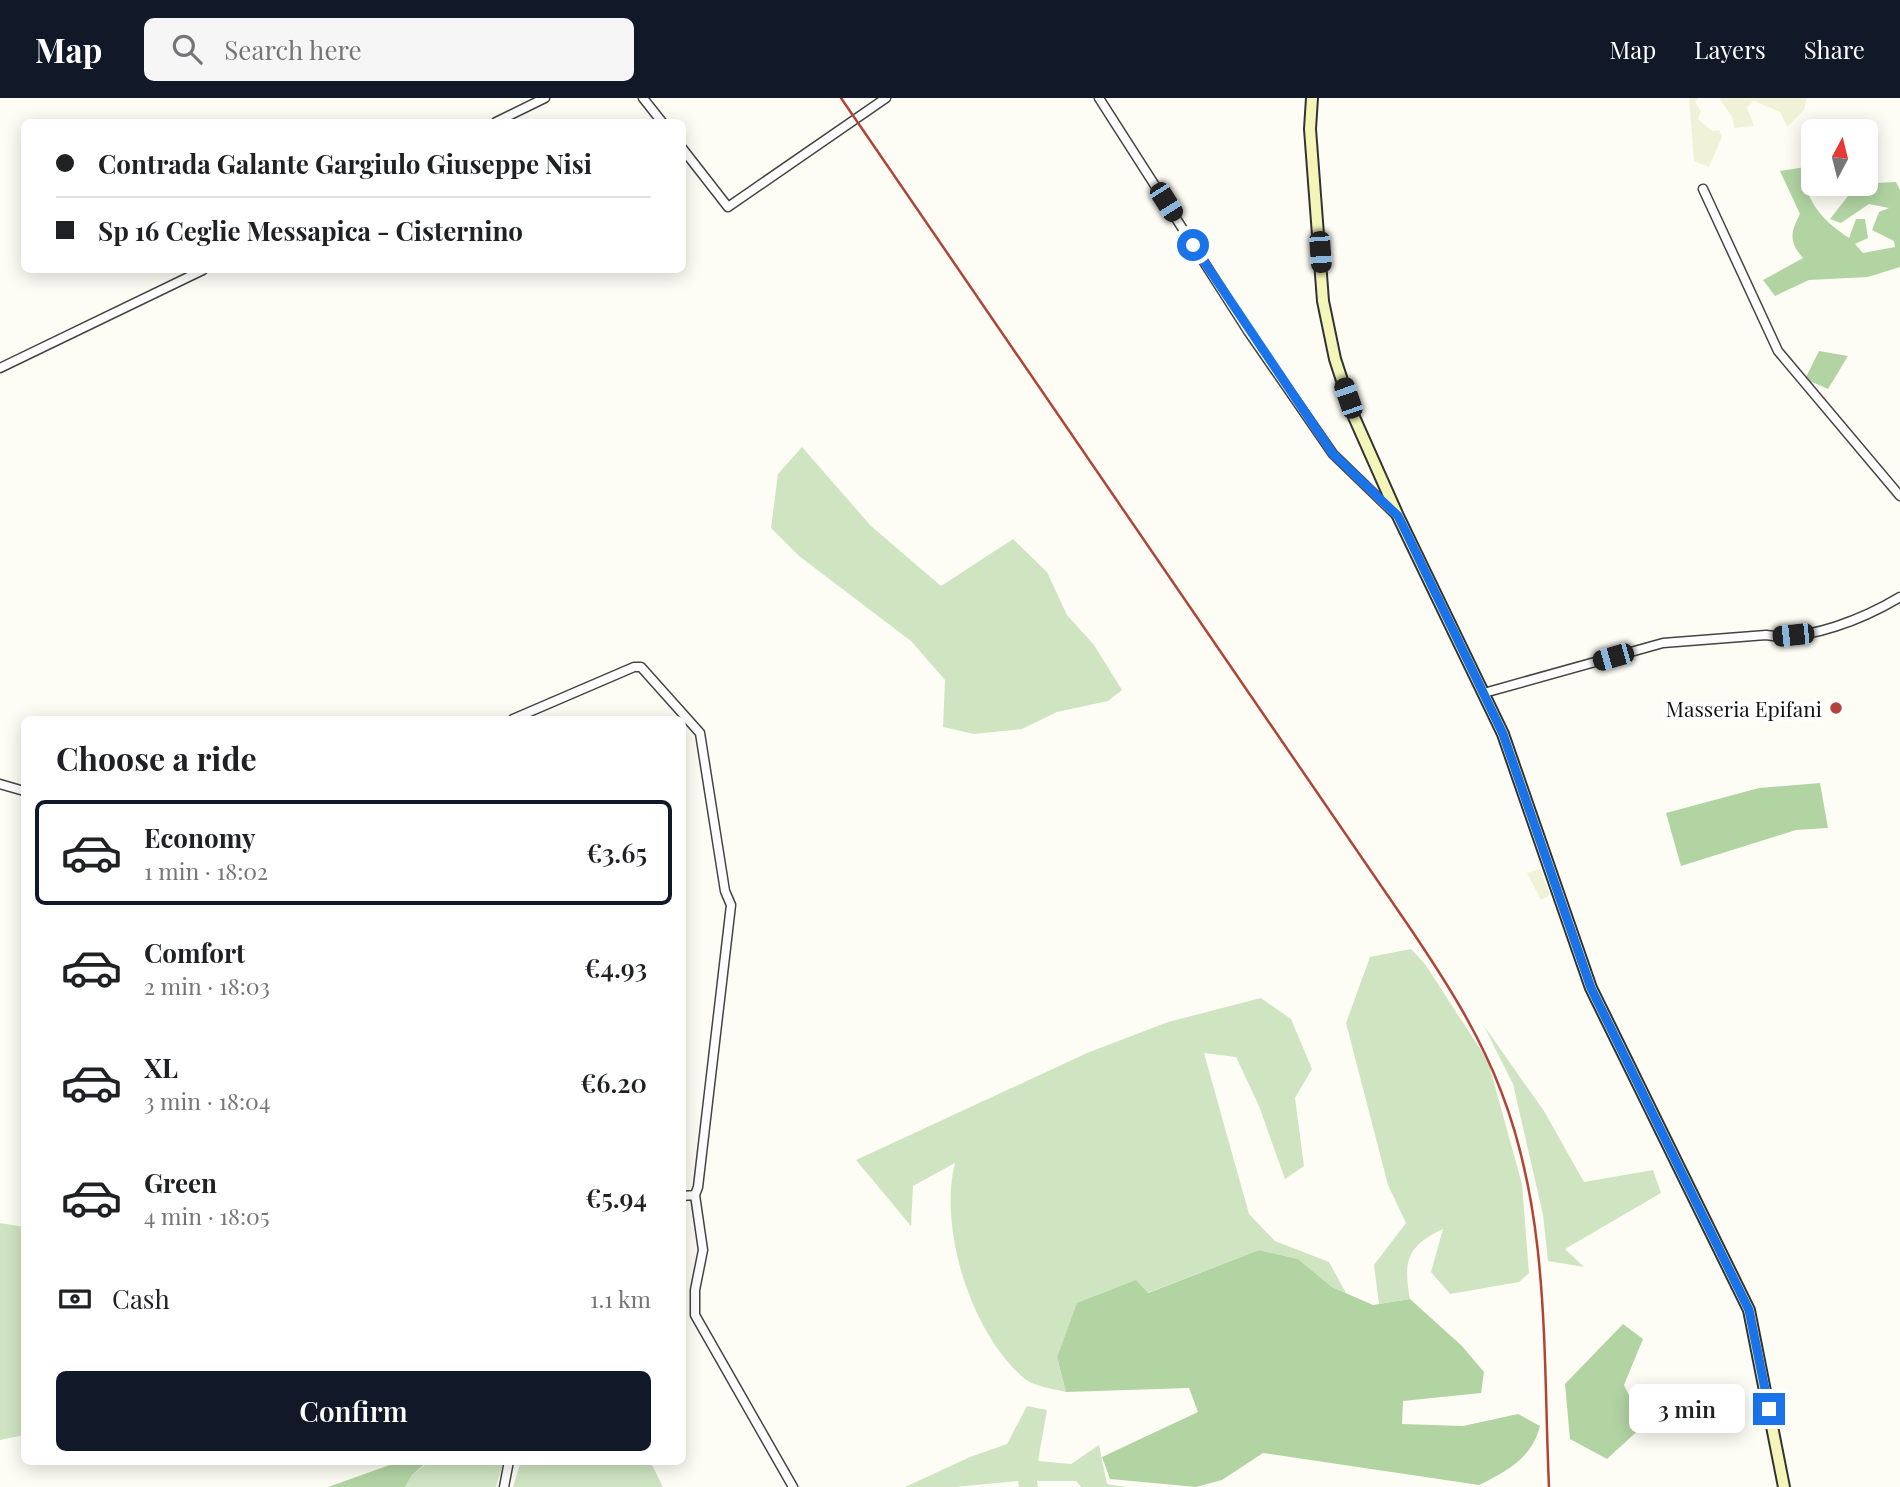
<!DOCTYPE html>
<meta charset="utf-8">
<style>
body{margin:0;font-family:"Playfair Display",serif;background:#f6f6f6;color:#202124;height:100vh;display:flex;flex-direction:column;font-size:26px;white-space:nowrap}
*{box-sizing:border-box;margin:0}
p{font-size:23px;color:#757577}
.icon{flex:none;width:38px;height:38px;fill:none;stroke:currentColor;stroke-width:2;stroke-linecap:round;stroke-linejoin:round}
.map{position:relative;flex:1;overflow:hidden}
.panel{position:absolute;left:21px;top:618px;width:665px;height:749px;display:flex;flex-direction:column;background:#fff;border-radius:10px;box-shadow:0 4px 18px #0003}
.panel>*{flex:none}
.top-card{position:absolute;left:21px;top:21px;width:665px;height:154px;border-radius:10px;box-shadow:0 4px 18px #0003;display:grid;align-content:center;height:154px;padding:0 35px;background:#fff}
.needle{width:46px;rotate:7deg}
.fabs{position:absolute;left:1801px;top:21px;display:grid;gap:14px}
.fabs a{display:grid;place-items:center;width:77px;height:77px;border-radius:10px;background:#fff;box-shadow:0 4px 18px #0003;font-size:35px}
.end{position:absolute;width:32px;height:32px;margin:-16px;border:9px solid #1a73e8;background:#fff;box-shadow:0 0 0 4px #fff}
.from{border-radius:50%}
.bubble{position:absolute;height:49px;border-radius:10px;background:#fff;box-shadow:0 4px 18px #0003;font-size:23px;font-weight:600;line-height:49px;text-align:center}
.car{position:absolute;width:21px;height:42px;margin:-21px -10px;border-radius:9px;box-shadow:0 0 5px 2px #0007;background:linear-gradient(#222 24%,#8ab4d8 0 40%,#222 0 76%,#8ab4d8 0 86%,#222 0)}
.top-card b{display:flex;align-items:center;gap:24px;height:66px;font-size:26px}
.top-card b+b{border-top:2px solid #e0e0e0}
.top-card i{width:18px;height:18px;background:#202124}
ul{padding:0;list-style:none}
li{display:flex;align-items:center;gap:21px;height:105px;margin:0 14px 10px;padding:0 21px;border:4px solid transparent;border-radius:10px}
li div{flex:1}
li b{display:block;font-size:26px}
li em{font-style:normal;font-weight:600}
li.active{border-color:#111827}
li>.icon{width:63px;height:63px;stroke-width:1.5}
h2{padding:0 35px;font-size:32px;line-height:84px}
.pay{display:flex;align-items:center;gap:18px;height:77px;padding:0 35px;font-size:26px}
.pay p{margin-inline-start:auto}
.primary-button{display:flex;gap:14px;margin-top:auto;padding:14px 35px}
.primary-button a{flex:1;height:80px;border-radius:10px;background:#111827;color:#fff;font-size:28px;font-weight:600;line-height:80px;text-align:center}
header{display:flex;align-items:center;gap:42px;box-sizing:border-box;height:98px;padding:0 35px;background:#111827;color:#fff}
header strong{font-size:33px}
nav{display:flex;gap:38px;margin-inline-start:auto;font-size:24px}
.search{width:490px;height:63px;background:#f6f6f6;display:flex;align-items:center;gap:18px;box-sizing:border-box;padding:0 24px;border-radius:10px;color:#757577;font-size:26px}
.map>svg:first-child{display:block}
.farmland{fill:#f0f2d7}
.green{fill:#cfe5c2}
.forest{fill:#b2d4a3}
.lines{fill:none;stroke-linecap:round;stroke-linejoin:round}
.minor-casing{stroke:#444;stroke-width:11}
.secondary-casing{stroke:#333;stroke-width:14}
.minor{stroke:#fff;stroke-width:8}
.secondary{stroke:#f3f6b8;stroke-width:10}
.rail{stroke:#b14438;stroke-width:2.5}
.route{stroke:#1a73e8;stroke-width:9}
.poi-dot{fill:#b14438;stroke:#fff;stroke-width:2.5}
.labels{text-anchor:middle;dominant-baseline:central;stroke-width:7;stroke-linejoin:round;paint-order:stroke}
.poi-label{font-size:21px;fill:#111;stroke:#fff;text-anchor:end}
</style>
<header>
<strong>Map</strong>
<div class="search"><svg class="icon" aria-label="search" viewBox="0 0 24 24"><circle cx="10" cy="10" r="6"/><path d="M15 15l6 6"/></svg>Search here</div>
<nav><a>Map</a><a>Layers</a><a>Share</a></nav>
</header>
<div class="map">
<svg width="1900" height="1389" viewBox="0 0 1900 1389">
<rect width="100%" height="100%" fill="#fefdf5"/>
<path class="farmland" d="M1689,0H1698L1695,4L1701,13L1698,21L1712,33L1719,32L1722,39L1709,69L1694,63Z
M1719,0H1807L1804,12L1787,29L1780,14L1754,3L1747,9L1754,28L1734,30L1733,20Z
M1540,771L1550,797L1541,802L1527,775Z"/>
<path class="green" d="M802,349L871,428L941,488L1013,441L1047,474L1067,517L1094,547L1122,592L1108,603L1057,614L1022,631L974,636L943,629L945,582L911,543L799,458L771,430L778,376Z
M1411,851L1425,866L1488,963L1522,1086L1529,1175L1519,1184L1450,1196L1431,1174L1443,1131C1407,1148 1403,1163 1410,1201L1379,1206L1374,1167L1406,1125L1388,1087L1346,925L1370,859Z
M1261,900L1291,921L1312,971L1295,1000L1304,1068L1285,1081L1259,1008L1236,959L1204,955L1249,1116L1275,1143L1329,1164L1346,1195L1332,1189L1298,1161L1259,1152L1147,1195L1136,1183L1077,1206L1057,1259L1066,1294C1055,1291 1035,1289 1025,1281C972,1237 938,1131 955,1065L913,1088L911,1128L856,1062L1087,955L1168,924Z
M1484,928L1544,1013L1584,1084L1653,1072L1661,1095L1565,1151L1584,1169L1548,1163L1543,1117L1513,986Z
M0,1125L24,1129V1337L0,1342Z
M1027,1308L1047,1312L1038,1363L1071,1366L1099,1347L1107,1386L1127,1389H1081L1076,1383H1037L1038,1389H1019L1018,1383L955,1389H905L970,1359L1007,1346Z
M430,1363H504L496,1389H405L412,1377Z
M521,1363H650L663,1389H513Z"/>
<path class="forest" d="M1805,69C1802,101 1823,123 1849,140L1856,121H1865L1868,140L1855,146L1863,155L1895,149L1894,143L1872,132L1879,114L1889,110L1869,106L1841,125L1830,121L1852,93L1847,86H1866V74L1874,85L1896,84L1900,92V169L1868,179L1809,182L1775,198L1763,182L1803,160C1789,144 1790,135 1800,116L1780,73Z
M1819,253L1848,258L1828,291L1805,281Z
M1820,685L1828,730L1796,732L1681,768L1666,715L1759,690Z
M1259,1152L1298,1161L1332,1189L1373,1207L1410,1201L1462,1248L1484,1274L1481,1295L1403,1303L1402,1326L1463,1328L1518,1316L1540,1328C1532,1360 1507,1373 1479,1387L1263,1355L1222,1382L1196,1389L1110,1381L1102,1359L1198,1314L1189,1290L1066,1294L1057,1259L1077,1205L1136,1182L1148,1195Z
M1623,1226L1643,1241L1624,1287L1644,1327L1607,1361L1570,1341L1565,1286Z
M401,1363H428L412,1377L405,1389H328Z"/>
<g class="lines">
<defs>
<path id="minor" d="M643,0L662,24
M1099,0L1248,233L1333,356L1395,416
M496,24L545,0
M682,50L728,109L886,0
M1703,91L1778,253L1900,398
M0,270L203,172
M1484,595L1663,545L1766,537C1808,544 1865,520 1900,499
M513,621L634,569H641L700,635L725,793L731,807L698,1089L695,1097L682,1098
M0,686L24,693
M695,1097L703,1152L695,1192V1217L793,1389
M504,1389L509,1363"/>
<path id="secondary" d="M1312,0L1310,31L1323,203L1335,261L1354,319L1398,418L1503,636L1591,890L1749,1212L1784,1389"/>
</defs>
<use href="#minor" class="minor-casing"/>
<use href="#secondary" class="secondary-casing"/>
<use href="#minor" class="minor"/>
<use href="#secondary" class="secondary"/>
<path class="rail" d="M841,0L1410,830C1445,882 1479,935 1501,993C1550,1119 1543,1256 1549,1389"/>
</g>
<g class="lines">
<path class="route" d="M1193,147L1333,356L1398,418L1408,438L1503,636L1591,890L1749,1212L1769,1311"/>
</g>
<circle class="poi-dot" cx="1836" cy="610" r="7"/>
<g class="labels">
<g class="poi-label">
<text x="1822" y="610">Masseria Epifani</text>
</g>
</g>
</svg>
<div class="fabs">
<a><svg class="needle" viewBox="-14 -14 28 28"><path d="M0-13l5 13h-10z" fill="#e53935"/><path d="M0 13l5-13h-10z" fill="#757577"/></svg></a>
</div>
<i class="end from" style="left:1193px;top:147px"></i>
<i class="end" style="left:1769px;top:1311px"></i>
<div class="bubble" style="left:1629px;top:1286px;width:116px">3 min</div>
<i class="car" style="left:1166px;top:104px;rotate:148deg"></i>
<i class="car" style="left:1320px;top:154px;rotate:176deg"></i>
<i class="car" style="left:1348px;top:300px;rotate:341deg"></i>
<i class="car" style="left:1793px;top:537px;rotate:264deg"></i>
<i class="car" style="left:1613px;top:559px;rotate:254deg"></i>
<div class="top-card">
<b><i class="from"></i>Contrada Galante Gargiulo Giuseppe Nisi</b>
<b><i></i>Sp 16 Ceglie Messapica - Cisternino</b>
</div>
<section class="panel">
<h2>Choose a ride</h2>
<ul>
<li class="active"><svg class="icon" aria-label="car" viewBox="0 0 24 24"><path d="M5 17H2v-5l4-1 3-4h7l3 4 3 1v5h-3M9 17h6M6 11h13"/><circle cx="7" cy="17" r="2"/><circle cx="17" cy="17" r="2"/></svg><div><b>Economy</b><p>1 min · 18:02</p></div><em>€3.65</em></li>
<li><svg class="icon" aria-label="car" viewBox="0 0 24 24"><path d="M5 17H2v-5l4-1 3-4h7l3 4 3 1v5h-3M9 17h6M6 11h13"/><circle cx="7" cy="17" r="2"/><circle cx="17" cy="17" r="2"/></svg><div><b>Comfort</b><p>2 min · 18:03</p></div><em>€4.93</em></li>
<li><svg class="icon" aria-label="car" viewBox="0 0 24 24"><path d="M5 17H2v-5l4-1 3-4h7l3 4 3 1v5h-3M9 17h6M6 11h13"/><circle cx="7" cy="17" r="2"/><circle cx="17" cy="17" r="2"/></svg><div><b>XL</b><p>3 min · 18:04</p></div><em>€6.20</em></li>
<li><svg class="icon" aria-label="car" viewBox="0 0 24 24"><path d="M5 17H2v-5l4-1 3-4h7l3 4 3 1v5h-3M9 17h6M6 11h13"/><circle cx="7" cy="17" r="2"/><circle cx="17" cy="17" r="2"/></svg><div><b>Green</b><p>4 min · 18:05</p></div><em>€5.94</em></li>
</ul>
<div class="pay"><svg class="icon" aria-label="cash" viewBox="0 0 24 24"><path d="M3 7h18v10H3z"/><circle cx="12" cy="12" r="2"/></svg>Cash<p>1.1 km</p></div>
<div class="primary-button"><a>Confirm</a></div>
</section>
</div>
